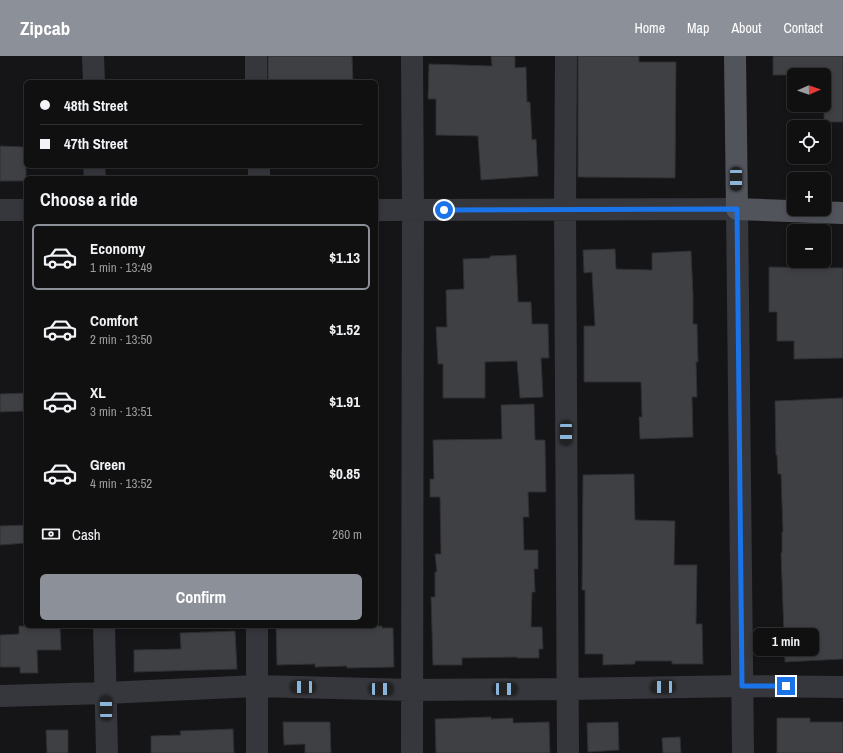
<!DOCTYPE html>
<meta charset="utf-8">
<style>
body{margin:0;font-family:"Archivo Narrow",sans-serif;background:#19191a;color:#f1f3f6;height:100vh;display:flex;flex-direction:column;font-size:15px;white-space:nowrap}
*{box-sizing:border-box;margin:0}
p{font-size:13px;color:#9c9d9f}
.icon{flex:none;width:22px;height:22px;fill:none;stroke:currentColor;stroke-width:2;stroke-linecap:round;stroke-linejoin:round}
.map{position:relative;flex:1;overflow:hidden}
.drawer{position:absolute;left:24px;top:120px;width:354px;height:452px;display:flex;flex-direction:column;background:#101011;border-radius:6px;box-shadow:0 2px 6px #0003,0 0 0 1px #303031}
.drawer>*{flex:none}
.hud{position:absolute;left:24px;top:24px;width:354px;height:88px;border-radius:6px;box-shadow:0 2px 6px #0003,0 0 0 1px #303031;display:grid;align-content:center;height:88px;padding:0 16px;background:#101011}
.needle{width:26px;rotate:88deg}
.fabs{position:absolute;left:787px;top:12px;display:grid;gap:8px}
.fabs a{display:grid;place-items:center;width:44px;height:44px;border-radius:6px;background:#101011;box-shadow:0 2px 6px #0003,0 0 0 1px #303031;font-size:20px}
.end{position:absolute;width:18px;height:18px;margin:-9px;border:5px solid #1a73e8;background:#fff;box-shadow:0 0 0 2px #fff}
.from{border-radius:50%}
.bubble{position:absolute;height:28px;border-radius:6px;background:#101011;box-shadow:0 2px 6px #0003,0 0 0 1px #303031;font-size:13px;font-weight:800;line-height:28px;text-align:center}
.car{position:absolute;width:12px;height:24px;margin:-12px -6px;border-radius:5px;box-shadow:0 0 3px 1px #0007;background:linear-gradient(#222 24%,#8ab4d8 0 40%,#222 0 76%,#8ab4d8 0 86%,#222 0)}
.hud b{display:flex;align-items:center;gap:14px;height:38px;font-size:15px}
.hud b+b{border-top:1px solid #303031}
.hud i{width:10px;height:10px;background:#f1f3f6}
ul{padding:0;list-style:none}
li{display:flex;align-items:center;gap:12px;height:66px;margin:0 8px 6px;padding:0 8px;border:2px solid transparent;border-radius:6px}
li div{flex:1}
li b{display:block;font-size:15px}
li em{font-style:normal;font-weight:800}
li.active{border-color:#8c9099}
li>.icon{width:36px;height:36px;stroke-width:1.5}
h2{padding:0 16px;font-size:18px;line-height:48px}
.pay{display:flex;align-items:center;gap:10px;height:44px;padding:0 16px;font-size:15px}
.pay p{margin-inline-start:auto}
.cta{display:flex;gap:8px;margin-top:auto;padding:8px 16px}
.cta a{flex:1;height:46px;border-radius:6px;background:#8c9099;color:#fff;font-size:16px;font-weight:800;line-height:46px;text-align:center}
header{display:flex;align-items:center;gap:24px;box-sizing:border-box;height:56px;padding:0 20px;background:#8c9099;color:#fff}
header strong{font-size:19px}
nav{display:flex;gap:22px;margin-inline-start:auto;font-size:14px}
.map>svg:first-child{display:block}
.building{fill:#3e4044;stroke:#2e2f33}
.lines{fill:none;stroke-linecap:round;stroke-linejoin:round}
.minor{stroke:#35373c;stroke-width:22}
.major{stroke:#51545b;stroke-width:22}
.route{stroke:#1a73e8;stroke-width:5}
</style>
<header>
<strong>Zipcab</strong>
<nav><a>Home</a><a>Map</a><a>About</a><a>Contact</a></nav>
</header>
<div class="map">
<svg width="843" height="697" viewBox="0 0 843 697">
<rect width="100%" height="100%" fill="#151517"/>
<path class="building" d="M268,0H352L353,26H268Z
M491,0H515V12L526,11L527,46H530L532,84L536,83L538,120L481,124L478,80L436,79V43H428L429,8L492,10Z
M578,0H639V6H676L675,122L578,121Z
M773,0H843V66H824V19H773Z
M0,90L26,91V125H0Z
M615,193L616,213L652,214V197L691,195L693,238V268H697L698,306H696L697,341H692L693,381L640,383L639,361H642L641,326H584V270H595L592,216L584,217L583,194Z
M516,199L518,246H531L532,268H548L549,302H541L543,341L520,342L517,305L485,306V342H443V308H438L436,271H447L446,234L464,233L463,203L490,202V200Z
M769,211L843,212V302L794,303V285H777V256H769Z
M26,337V355L0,356V338Z
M843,342V603L785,606L781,497H782V476H783L781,418H778L777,399H776L775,345Z
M534,348L535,384H545L546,436H528L529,461H523L524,494H538V513H534L535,536H532L531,571H542L543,593H539V602H517V601L462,602V609H433L431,541H435V516H437L435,498H441L440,441H430V423H434L433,384L502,383L501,349Z
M634,418L635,464L675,465L674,509H697L696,568H702L703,608H672V605H635V608L603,609V598H585V534H582L583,419Z
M26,469V487L0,489V470Z
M19,570H60L61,594H37L38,617H20V611H0V579L19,578Z
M276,570H382V572H393L394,611L347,612V610L315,611V608L277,609Z
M235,575L237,613L134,616V594L181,593L180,577Z
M491,661V663L513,662V667L549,666L550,697H436L435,663Z
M777,662H810V666H843V697H777Z
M283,666H330L331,697H305V688L284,689Z
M618,666L619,694L588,696L587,667Z
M233,673L234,697H151V680L181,679L180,675Z
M46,674H68V697H47Z
M680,681L681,697H663L662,682Z"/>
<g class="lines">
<path class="minor" d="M93,0L94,26
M256,0V26
M412,0L413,154L412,697
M566,0L565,154L568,697
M94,110L95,122
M259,110V122
M0,154H26
M376,154L737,153L743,697
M104,570L107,697
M0,640L106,637L257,630L411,634L568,633L743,630L843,631
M257,697V570"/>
<path class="major" d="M735,0L737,153L843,157"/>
</g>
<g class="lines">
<path class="route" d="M444,154L737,153L742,630H786"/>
</g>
</svg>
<div class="fabs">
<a><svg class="needle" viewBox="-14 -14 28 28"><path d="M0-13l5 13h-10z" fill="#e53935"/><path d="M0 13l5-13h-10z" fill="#9c9d9f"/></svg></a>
<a><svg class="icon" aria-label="locate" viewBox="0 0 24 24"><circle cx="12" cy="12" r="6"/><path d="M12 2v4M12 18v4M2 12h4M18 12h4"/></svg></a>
<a>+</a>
<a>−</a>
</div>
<i class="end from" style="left:444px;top:154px"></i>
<i class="end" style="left:786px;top:630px"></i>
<div class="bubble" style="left:753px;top:572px;width:66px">1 min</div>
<i class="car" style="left:736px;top:123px;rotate:180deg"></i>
<i class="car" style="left:566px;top:377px;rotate:180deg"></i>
<i class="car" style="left:303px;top:631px;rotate:271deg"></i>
<i class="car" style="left:663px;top:631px;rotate:269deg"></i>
<i class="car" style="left:381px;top:633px;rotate:91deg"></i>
<i class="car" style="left:505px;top:633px;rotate:90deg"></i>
<i class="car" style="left:106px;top:652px;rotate:359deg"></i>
<div class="hud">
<b><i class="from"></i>48th Street</b>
<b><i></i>47th Street</b>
</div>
<section class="drawer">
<h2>Choose a ride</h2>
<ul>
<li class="active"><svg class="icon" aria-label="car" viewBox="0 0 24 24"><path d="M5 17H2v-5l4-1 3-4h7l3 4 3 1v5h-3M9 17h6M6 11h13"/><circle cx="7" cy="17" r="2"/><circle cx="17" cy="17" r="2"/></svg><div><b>Economy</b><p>1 min · 13:49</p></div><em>$1.13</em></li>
<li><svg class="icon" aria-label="car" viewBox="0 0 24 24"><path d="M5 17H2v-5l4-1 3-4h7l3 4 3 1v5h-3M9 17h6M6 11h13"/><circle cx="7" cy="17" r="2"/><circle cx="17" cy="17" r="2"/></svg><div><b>Comfort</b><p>2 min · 13:50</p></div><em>$1.52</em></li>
<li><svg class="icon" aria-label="car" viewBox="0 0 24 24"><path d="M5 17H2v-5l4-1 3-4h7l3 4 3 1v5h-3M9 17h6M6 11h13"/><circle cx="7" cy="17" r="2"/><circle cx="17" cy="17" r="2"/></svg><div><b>XL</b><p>3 min · 13:51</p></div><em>$1.91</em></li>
<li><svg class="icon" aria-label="car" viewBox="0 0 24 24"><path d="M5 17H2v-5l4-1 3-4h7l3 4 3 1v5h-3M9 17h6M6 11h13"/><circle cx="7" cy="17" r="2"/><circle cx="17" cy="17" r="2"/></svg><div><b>Green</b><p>4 min · 13:52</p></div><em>$0.85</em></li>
</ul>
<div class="pay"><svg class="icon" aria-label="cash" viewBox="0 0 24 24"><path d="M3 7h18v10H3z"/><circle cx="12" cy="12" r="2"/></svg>Cash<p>260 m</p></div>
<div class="cta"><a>Confirm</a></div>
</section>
</div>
